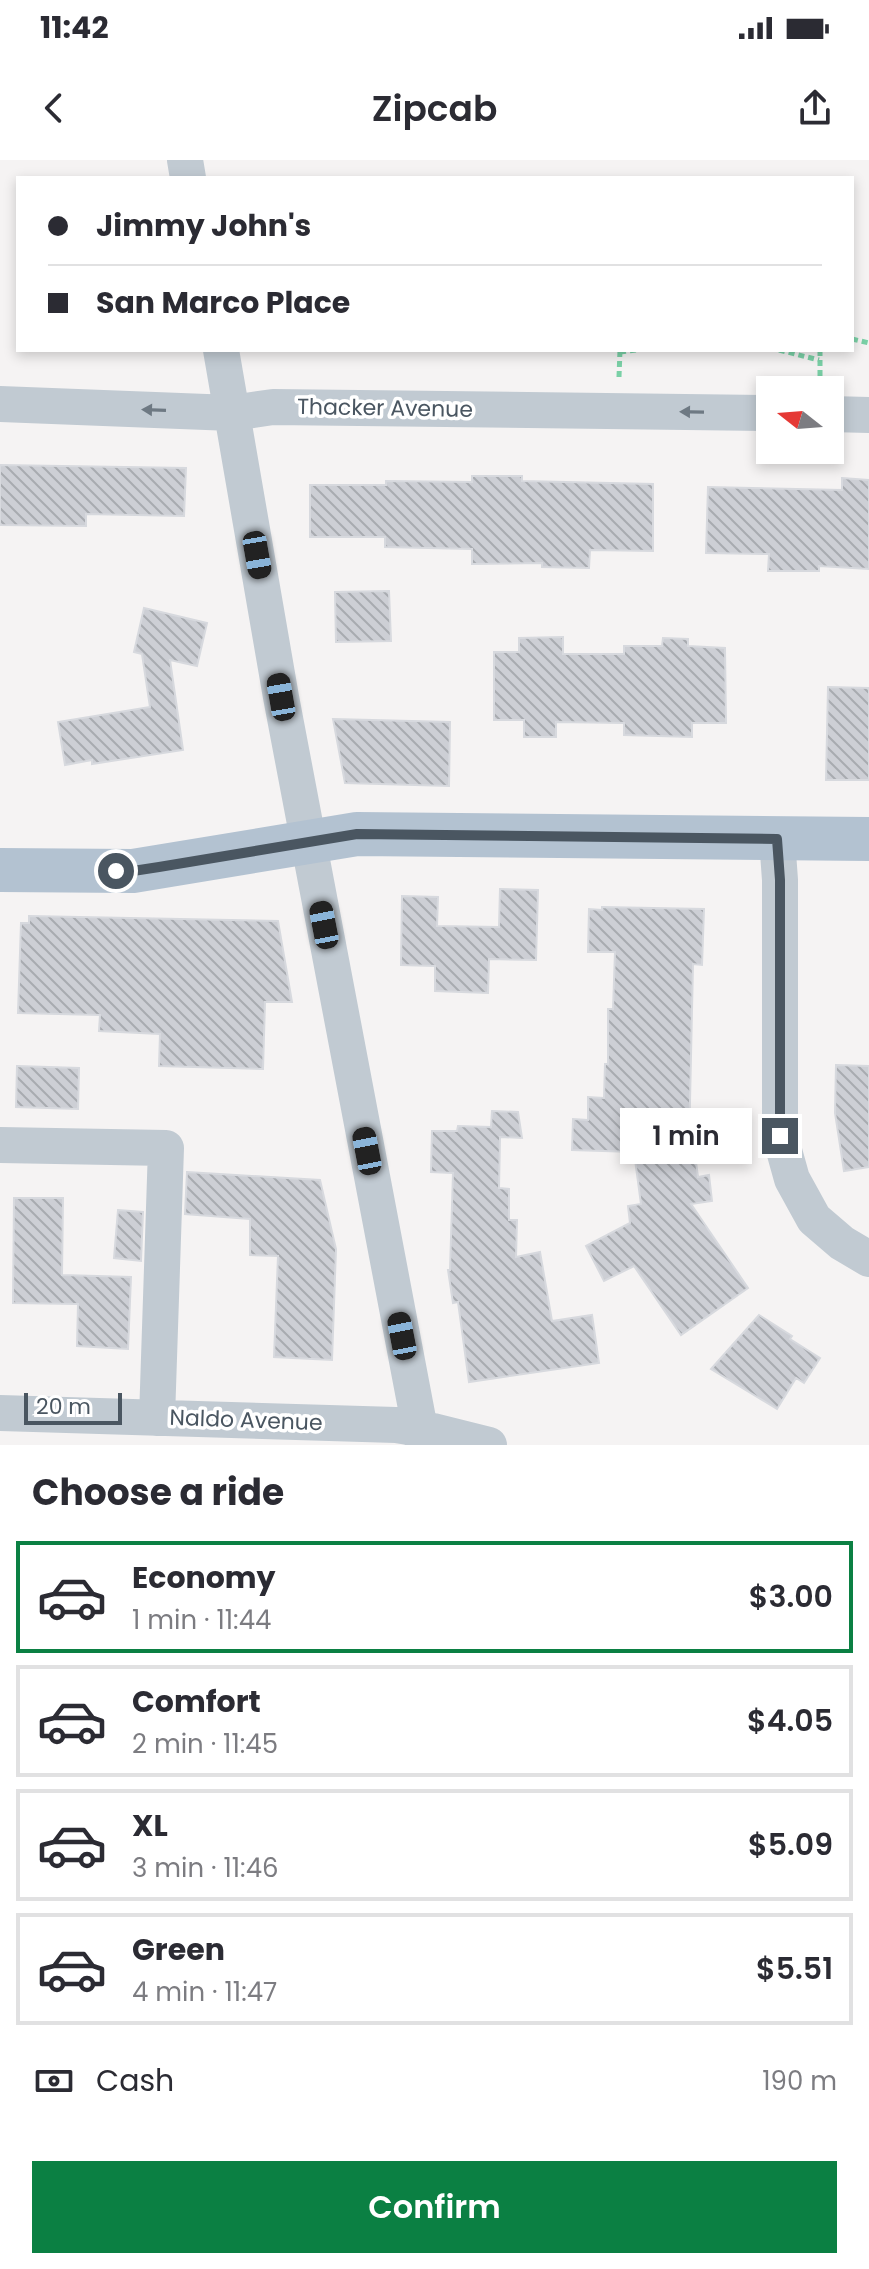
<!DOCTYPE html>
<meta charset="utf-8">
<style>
body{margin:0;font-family:Poppins,sans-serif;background:#f2f2f3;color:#2b2b33;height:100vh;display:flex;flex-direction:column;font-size:30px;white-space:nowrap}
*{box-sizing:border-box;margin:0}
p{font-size:26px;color:#7c7c81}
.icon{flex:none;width:44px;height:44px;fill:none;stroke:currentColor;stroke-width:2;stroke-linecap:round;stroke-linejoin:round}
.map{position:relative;height:1285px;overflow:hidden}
.drawer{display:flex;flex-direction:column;background:#fff;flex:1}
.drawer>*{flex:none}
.guide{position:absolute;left:16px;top:16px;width:838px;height:176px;border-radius:0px;box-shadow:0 4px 12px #0003;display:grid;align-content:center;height:176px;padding:0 32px;background:#fff}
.needle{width:52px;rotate:287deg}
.tools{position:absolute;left:756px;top:216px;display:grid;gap:16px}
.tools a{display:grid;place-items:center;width:88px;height:88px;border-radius:0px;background:#fff;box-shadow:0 4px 12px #0003;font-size:40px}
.scale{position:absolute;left:24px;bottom:20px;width:98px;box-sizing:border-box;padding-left:8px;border:4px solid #4a5661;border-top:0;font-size:22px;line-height:28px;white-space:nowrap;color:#4a5661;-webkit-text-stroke:6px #fff;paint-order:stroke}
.end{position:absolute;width:36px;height:36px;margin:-18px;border:10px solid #4a5661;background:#fff;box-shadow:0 0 0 4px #fff}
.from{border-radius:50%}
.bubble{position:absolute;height:56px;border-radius:0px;background:#fff;box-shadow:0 4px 12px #0003;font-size:26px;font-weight:600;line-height:56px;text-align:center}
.car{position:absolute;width:24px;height:48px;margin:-24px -12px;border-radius:10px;box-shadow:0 0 6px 2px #0007;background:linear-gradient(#222 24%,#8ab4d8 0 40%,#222 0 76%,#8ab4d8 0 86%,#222 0)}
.guide b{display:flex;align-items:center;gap:28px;height:76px;font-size:30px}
.guide b+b{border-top:2px solid #e1e1e2}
.guide i{width:20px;height:20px;background:#2b2b33}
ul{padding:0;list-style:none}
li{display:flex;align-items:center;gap:24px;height:112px;margin:0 16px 12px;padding:0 16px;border:4px solid #e1e1e2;border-radius:0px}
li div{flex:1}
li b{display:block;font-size:30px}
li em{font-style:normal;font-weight:600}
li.current{border-color:#0b8043}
li>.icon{width:72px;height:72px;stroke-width:1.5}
h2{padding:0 32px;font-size:36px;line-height:96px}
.pay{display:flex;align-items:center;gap:20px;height:88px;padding:0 32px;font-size:30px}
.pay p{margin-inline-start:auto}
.cta{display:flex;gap:16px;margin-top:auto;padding:16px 32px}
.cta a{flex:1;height:92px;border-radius:0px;background:#0b8043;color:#fff;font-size:32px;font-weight:600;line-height:92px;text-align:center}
.status{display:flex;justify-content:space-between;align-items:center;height:56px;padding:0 40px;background:#fff;direction:ltr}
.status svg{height:22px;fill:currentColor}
header{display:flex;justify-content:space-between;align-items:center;height:104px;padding:0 32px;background:#fff;font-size:36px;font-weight:600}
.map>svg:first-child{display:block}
.building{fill:url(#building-back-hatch);stroke:#d7d9de;stroke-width:2}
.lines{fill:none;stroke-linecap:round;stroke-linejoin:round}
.path{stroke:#7ad0a6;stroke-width:5;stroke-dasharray:6 4;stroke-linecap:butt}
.minor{stroke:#c1cad2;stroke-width:36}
.major{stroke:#b3c2d1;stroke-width:44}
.oneway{fill:#6e7983}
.route{stroke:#4a5661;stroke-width:10}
.labels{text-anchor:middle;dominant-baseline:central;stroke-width:7;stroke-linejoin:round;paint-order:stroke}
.street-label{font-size:22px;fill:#4a5661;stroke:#fff}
</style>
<div class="status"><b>11:42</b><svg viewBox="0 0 49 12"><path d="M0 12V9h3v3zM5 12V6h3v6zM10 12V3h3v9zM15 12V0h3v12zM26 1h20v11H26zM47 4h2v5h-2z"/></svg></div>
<header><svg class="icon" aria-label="back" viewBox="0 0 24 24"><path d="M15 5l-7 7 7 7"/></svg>Zipcab<svg class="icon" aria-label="share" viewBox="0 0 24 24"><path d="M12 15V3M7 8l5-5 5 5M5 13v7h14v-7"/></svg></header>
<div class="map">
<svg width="869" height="1285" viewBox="0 0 869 1285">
<defs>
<pattern id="building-back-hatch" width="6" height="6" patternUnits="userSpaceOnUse" patternTransform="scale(2)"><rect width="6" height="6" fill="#cdcfd5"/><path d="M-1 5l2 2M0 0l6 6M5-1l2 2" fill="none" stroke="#a8abb0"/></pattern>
</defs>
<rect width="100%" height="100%" fill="#f5f3f3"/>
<path class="building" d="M0,305L186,308L184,356L86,354V366L0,365Z
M472,316H522V321L653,324V391L590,390L589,408L542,407V403L472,404V389L385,387V377H310V325H386V321L472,322Z
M842,318L869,320V409L819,406V411H768L769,394L706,393L708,327L842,330Z
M389,431L391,481L336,482L335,432Z
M144,448L207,463L197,506L170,500L183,590L92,604V600L65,605L58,562L150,547L142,494L134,492Z
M563,477V494H624V486H662L663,478L688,479V486L725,488L726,563H692V577L624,575V563L556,562V577H524V560H494V492H519V478Z
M828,527L869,528V620H826Z
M333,559L450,562L449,626L345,623Z
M500,729L538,730L536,800L489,799L488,833L435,831V806L401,805L402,736L438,737L437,766L499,767Z
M602,747L704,749L702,805L693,804L689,988L694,987L698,1017L709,1015L712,1041L691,1044L748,1128L681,1175L634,1106L604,1121L586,1086L630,1063L628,1046L641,1044L634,992L572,990L573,959L588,960V937L604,938L605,904H608V849H613L615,792H588L589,749L602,750Z
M29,756L278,761L292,842H265L263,909L159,906L160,874L99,871L100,855L18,853L21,763H29Z
M836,905L869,906V1007L844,1011L835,953Z
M17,906L79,908L78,949L16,947Z
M492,951L518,952L522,978L500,977L499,1028L509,1029V1060H517L516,1097L540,1092L552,1161L592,1155L599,1203L469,1222L458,1142L453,1143L448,1110H450L453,1013L431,1012L432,971H457L458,966L491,967Z
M187,1012L320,1020L336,1089L332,1200L274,1197L278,1096L250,1095V1059L185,1054Z
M14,1038H63L62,1115L131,1117L128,1189L77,1186L78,1144L13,1143Z
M118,1050L143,1052L141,1101L114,1098Z
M759,1155L792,1176L790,1179L820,1198L804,1223L796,1218L777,1249L711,1209Z"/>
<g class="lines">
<path class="path" d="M852,179L869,183
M779,190L819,200
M820,190V225
M620,192L636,190
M619,217L620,190"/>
<path class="minor" d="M185,0L188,18
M221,190L281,537L423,1285
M0,244L232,253L273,247L770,253
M830,254L869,255
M777,679L780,720V976L792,1019L814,1059L842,1083L869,1099
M0,985L166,988L157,1258
M0,1253L396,1265L433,1271L489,1285"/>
<path class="major" d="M0,710L133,711L357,674L869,679"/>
</g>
<defs><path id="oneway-solid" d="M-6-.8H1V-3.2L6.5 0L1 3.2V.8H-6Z" transform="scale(2)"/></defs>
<g class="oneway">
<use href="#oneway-solid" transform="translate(154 250) rotate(-178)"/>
<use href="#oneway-solid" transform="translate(692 252) rotate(-179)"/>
</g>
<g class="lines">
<path class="route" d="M116,711H133L159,707L357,674L777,679L780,720V976"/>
</g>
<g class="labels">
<g class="street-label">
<text transform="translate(385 248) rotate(1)">Thacker Avenue</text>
<text transform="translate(246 1260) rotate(2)">Naldo Avenue</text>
</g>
</g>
</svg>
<div class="tools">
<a><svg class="needle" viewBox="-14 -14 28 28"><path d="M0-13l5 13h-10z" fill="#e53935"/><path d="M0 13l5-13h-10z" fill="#7c7c81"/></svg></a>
</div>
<div class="scale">20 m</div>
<i class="end from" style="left:116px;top:711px"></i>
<i class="end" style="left:780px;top:976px"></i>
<div class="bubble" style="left:620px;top:948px;width:132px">1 min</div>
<i class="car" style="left:257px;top:395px;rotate:170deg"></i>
<i class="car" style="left:281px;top:537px;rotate:350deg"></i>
<i class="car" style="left:324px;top:765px;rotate:349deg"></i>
<i class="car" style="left:367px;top:991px;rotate:349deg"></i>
<i class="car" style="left:402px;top:1176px;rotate:349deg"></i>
<div class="guide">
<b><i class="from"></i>Jimmy John's</b>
<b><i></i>San Marco Place</b>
</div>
</div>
<section class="drawer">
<h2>Choose a ride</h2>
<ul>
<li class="current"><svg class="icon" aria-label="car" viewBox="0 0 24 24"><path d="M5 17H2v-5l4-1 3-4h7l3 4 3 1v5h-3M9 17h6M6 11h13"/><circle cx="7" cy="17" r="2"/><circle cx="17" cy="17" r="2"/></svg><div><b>Economy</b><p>1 min · 11:44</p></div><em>$3.00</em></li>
<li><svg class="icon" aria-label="car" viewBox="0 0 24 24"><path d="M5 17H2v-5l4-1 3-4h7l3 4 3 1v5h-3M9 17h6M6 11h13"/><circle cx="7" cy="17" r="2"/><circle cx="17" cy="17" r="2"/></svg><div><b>Comfort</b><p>2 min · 11:45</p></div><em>$4.05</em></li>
<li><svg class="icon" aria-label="car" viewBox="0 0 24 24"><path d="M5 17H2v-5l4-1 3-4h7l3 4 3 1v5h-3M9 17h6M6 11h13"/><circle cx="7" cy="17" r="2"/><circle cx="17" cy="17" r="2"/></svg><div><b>XL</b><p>3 min · 11:46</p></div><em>$5.09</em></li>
<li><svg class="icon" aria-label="car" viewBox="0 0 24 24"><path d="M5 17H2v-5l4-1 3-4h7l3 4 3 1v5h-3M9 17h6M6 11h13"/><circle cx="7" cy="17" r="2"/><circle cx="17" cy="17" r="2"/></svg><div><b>Green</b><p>4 min · 11:47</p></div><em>$5.51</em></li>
</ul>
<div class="pay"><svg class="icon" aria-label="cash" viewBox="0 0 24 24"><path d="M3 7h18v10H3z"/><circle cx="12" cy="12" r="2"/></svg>Cash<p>190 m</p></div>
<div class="cta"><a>Confirm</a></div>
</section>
